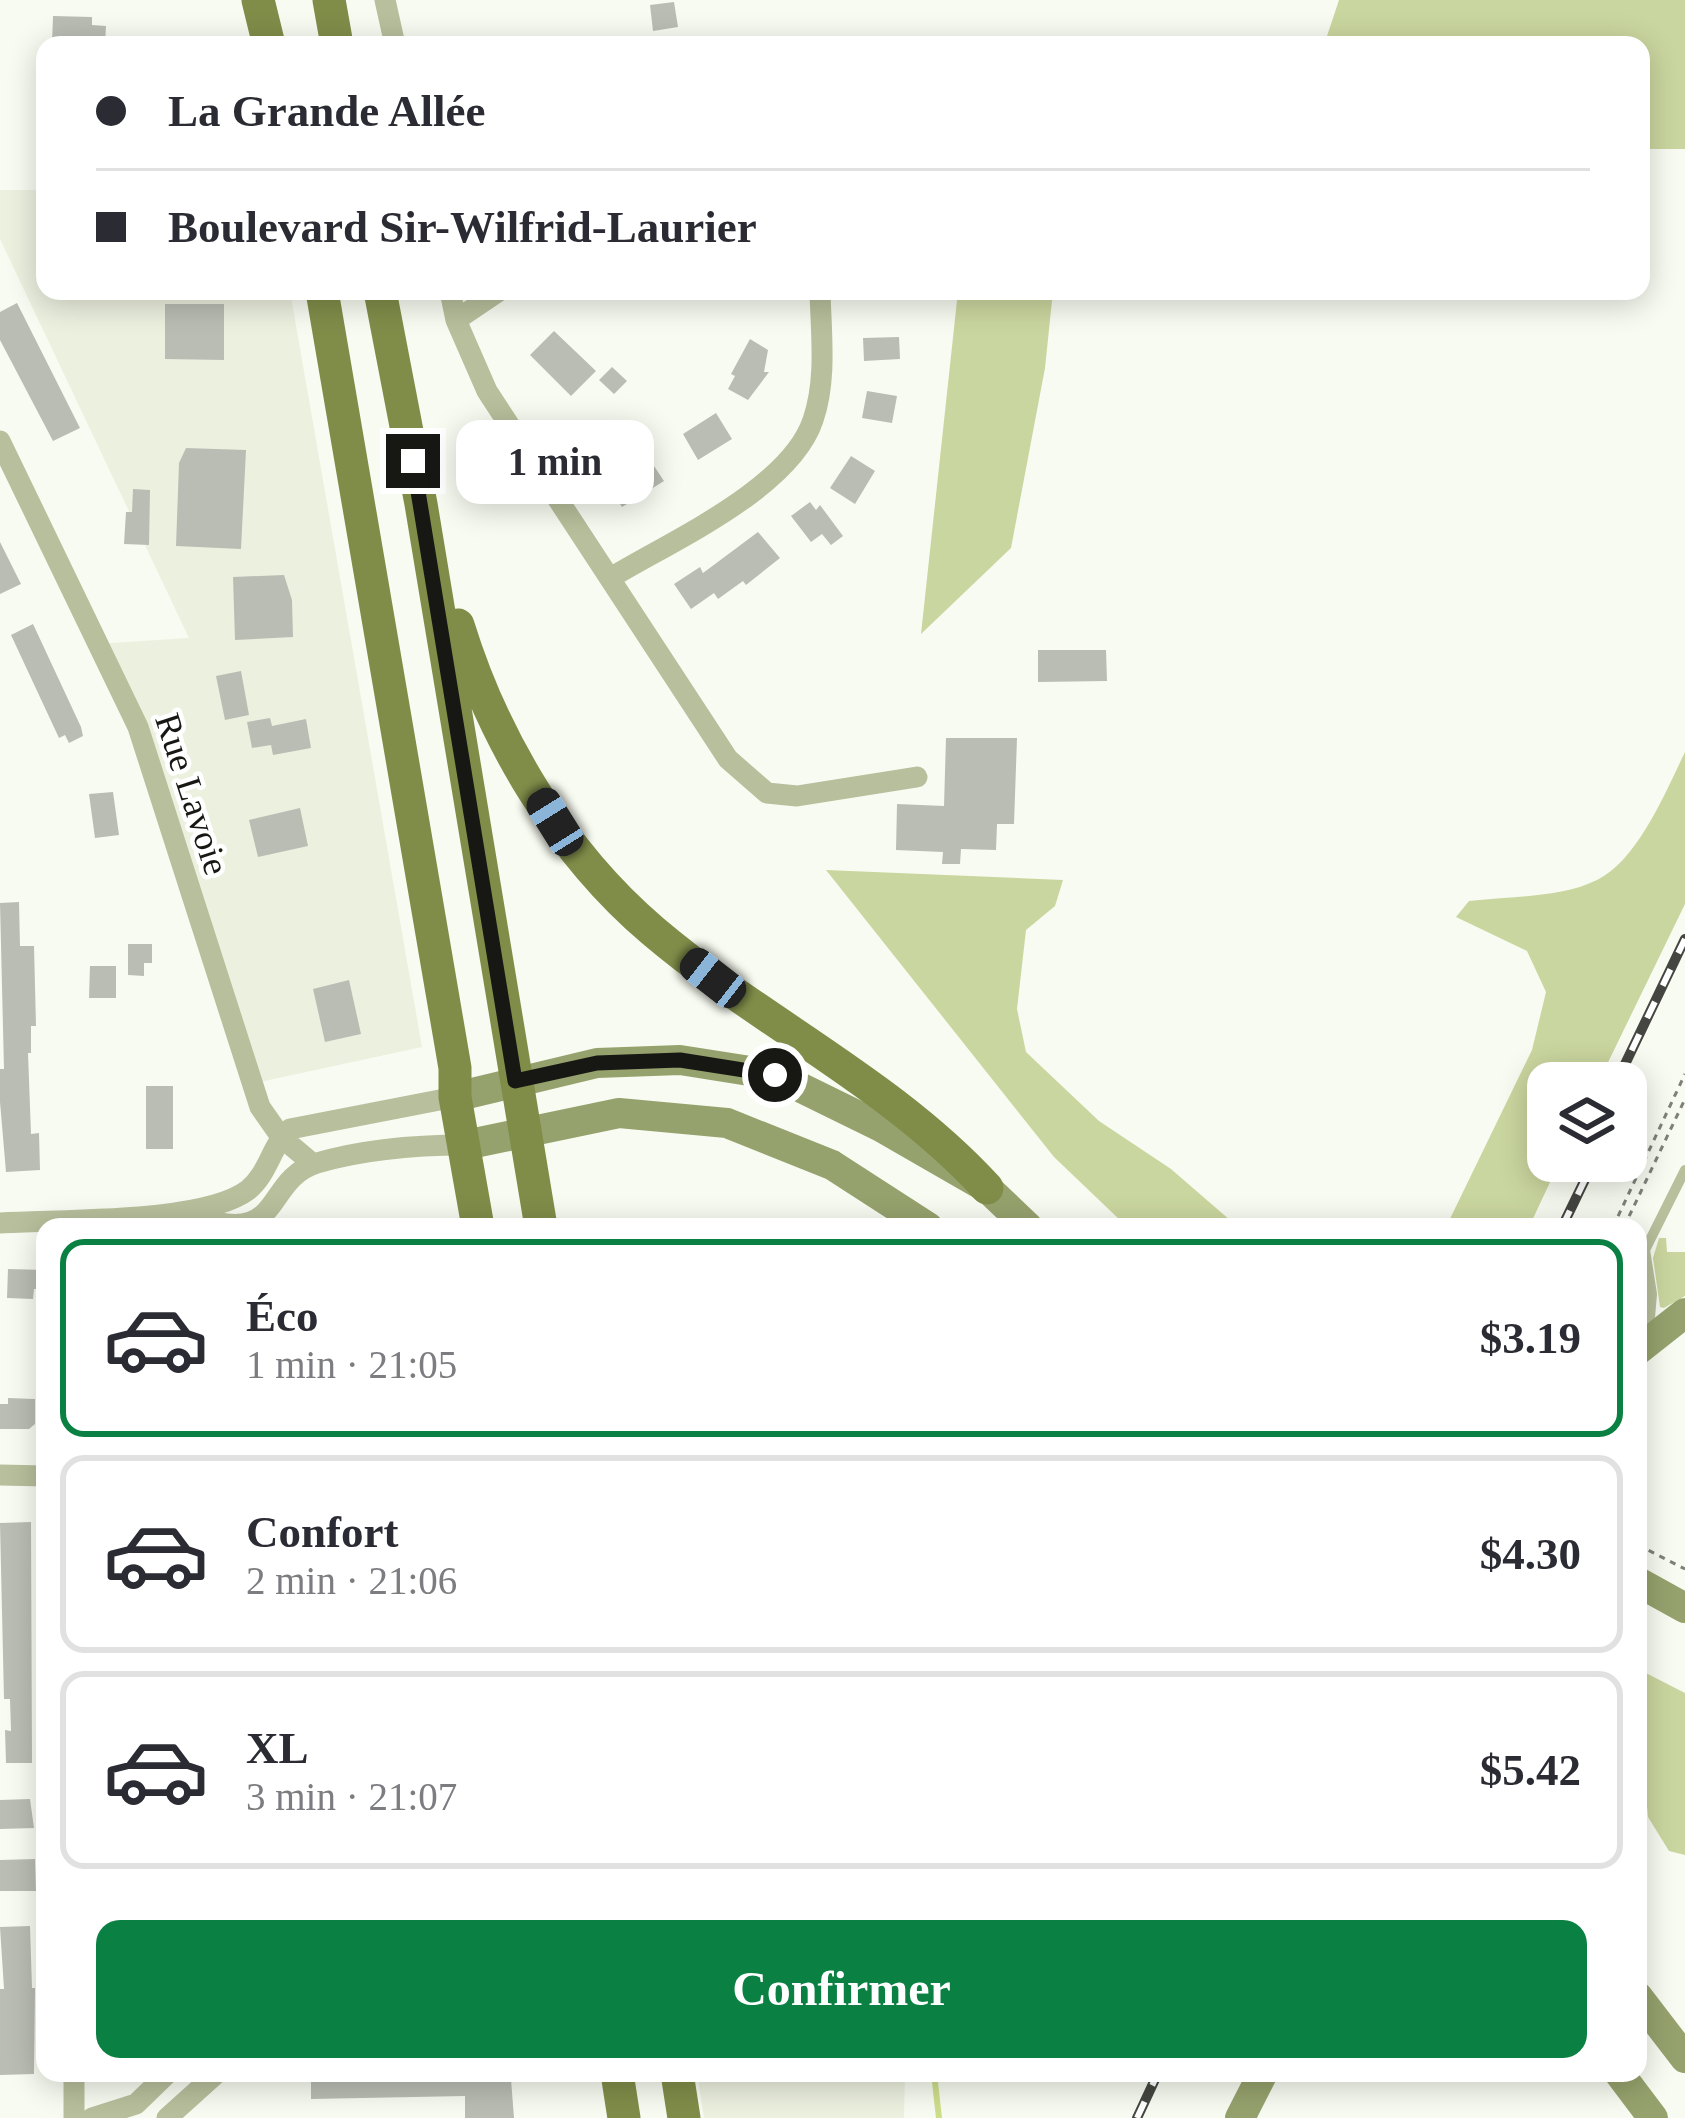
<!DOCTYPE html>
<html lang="fr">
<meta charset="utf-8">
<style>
body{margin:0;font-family:"Times New Roman",serif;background:#f7f7f7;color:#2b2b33;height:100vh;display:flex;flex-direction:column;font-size:45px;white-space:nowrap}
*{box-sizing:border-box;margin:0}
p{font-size:39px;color:#7c7c81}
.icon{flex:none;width:66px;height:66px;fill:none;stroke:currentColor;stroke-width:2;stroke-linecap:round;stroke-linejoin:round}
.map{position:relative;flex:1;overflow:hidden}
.side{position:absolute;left:36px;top:1218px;width:1611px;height:864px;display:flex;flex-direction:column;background:#fff;border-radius:24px;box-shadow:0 6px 30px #0003}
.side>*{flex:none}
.banner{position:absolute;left:36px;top:36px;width:1614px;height:264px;border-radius:24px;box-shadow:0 6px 30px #0003;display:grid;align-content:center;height:264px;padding:0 60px;background:#fff}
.controls{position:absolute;left:1527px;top:1062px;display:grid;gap:24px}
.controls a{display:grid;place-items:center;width:120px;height:120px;border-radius:24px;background:#fff;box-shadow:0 6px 30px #0003;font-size:60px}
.end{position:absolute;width:54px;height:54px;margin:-27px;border:15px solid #171814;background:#fff;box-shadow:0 0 0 6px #fff}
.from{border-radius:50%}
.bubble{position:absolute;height:84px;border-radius:24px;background:#fff;box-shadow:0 6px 30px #0003;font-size:39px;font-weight:700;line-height:84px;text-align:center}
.car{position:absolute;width:36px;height:72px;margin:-36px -18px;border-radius:15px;box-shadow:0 0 9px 3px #0007;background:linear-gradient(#222 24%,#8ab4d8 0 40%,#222 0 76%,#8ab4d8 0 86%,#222 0)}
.banner b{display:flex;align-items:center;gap:42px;height:114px;font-size:45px}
.banner b+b{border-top:3px solid #e1e1e2}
.banner i{width:30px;height:30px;background:#2b2b33}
ul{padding:21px 0 0;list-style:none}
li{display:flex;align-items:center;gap:36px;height:198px;margin:0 24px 18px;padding:0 36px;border:6px solid #e1e1e2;border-radius:24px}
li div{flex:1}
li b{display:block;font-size:45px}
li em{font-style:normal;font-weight:700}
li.active{border-color:#0b8043}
li>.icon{width:108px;height:108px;stroke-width:1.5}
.button{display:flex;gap:24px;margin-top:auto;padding:24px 60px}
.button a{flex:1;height:138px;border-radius:24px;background:#0b8043;color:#fff;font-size:48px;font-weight:700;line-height:138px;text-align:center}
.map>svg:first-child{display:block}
.built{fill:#ecf0df}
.green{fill:#cad69f}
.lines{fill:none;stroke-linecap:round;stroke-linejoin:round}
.stream{stroke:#cddf8b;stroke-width:6}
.building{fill:#babdb4}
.path{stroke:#7e8079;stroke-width:3;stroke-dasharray:6 6;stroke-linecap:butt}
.lane{stroke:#b7bf9c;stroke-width:10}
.street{stroke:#b7bf9c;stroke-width:21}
.secondary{stroke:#96a26d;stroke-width:30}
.primary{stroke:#808d49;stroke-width:33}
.rail-casing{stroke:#454641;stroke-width:10}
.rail{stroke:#fff;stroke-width:6;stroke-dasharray:18;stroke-linecap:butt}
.route{stroke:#171814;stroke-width:15}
.labels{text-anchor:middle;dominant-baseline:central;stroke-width:9;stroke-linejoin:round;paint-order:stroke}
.street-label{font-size:36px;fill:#171814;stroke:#fff}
</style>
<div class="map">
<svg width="1685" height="2118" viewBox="0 0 1685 2118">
<rect width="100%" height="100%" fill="#f8fbf1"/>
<path class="built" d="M0,190H45V291H290L422,1047L251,1084L138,727L96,644L189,638L0,239Z
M697,2073H905L904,2118H704Z"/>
<path class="green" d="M1339,0H1685V149H1641V45H1324Z
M958,291H1053L1045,368L1011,548L921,634Z
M1685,752V904L1598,1083H1548V1161H1560L1529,1227H1446L1532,1050L1546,992L1527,951L1456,917L1469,901C1509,896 1561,898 1597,880C1638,860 1666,791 1685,752Z
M826,870L1063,880L1055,906L1026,930L1017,1009L1026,1052L1099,1121L1171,1169L1238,1227H1131L1121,1221L1054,1157Z
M1659,1238H1666L1667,1252H1685V1296L1664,1308L1660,1307L1653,1258Z
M1638,1669L1685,1693V1855L1669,1851L1648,1817L1644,1774L1638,1771Z"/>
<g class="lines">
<path class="stream" d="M934,2073L939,2118"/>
</g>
<path class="building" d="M674,2L678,27L653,31L650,5Z
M53,16L92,17V25L106,26L105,45L52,44Z
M17,303L80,428L53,441L0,340V312Z
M165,304H224V360L165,359Z
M554,331L596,371L571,396L530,355Z
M899,337L900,359L864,361L863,338Z
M750,339L768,350L764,372H769L748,400L728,389L735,376L731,374Z
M612,367L627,381L614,394L599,380Z
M867,391L897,396L892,423L862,418Z
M716,413L732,439L698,460L683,434Z
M186,448L246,450L241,549L176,546L179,463Z
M851,456L875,471L855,504L830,488Z
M650,460L664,481L622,507L609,486Z
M133,489L150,490L149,545L124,544L126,512H132Z
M810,502L816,510L820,505L843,536L831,545L822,534L811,542L791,516Z
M758,532L780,558L746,585L743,581L718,599L714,593L691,609L674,584L700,567L703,573Z
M0,542L21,584L0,594Z
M284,575L292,600L293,637L235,640L233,577Z
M33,624L81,727L83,736L69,743L65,735L59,738L11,635Z
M1038,650H1106L1107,681L1038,682Z
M241,671L249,715L225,720L216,676Z
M270,718L272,726L306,719L311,748L273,755L271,745L252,748L247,722Z
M946,738H1017L1014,824H997L996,850L961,849L960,864H942L943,852L896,850L897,804L944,806Z
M113,792L119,835L95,838L89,794Z
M300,808L308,846L258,857L249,820Z
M19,902L20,946H34L36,1026H31V1053H28L31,1134L39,1133L40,1170L6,1172L0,1102V1069H4L0,903Z
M128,944H152V963H144V976L128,975Z
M90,966H116V998H89Z
M349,980L361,1034L325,1042L313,989Z
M146,1086H173V1149H146Z
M8,1269L45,1270V1289H34L33,1299L7,1298Z
M8,1398L35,1399V1424L29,1429H0V1404H8Z
M31,1522L32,1763H6L5,1730L11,1731L10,1699H4L0,1523Z
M30,1799L34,1828L0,1829V1800Z
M35,1859L36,1891H0V1860Z
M30,1926L32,1988H35L34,2074L0,2075V1989H4L0,1927Z
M311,2073H507V2079H511L514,2118H465V2096L311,2099Z"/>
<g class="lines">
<path class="path" d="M1613,1227L1685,1074
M1624,1227L1685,1099
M1638,1545L1685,1569"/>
<path class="lane" d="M1649,1329L1652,1294L1645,1250L1685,1170"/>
<path class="street" d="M385,0L395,45
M450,291L456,320L487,391L728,759L767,793L797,796L917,777
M456,320L499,291
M0,441L138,727L260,1107L281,1137L313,1164
M612,577C671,541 790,489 813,420C827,380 821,333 820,291
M185,1212C287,1253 260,1181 317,1163C365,1149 416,1145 465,1145
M0,1223C60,1219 203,1224 248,1190C269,1173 271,1145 290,1129L455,1097
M0,1475L45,1476
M74,2073V2118
M92,2118L136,2104L168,2073
M167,2118L217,2073"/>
<path class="secondary" d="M455,1097L597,1063L680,1060L775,1075L881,1127L987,1188L1028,1227
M465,1145L619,1113L727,1123L832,1165L928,1227
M1638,1350L1685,1313
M1638,1582L1685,1608
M1638,1997L1685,2058
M1619,2073L1653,2118
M1240,2118L1263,2073"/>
<path class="primary" d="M258,0L269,45
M329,0L337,45
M322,291L455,1068V1097L478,1227
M380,291L421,504L541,1227
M458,625C493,739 561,853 653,931C760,1022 891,1083 987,1188
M617,2073L624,2118
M677,2073L684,2118"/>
<defs>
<path id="rail" d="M1616,1083L1685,939
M1562,1227L1594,1161
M1137,2118L1158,2073"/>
</defs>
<use href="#rail" class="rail-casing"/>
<use href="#rail" class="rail"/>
</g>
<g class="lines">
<path class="route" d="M413,461L515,1081L597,1063L680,1060L775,1075"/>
</g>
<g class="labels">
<g class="street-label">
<text transform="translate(192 794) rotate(72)">Rue Lavoie</text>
</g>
</g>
</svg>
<div class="controls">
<a><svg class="icon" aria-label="layers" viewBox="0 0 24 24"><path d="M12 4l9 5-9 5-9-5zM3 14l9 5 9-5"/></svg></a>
</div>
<i class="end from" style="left:775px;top:1075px"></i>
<i class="end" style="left:413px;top:461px"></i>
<div class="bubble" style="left:456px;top:420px;width:198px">1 min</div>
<i class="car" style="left:555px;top:822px;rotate:328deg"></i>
<i class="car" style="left:713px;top:978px;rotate:308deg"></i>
<div class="banner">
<b><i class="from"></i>La Grande Allée</b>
<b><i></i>Boulevard Sir-Wilfrid-Laurier</b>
</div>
<section class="side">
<ul>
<li class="active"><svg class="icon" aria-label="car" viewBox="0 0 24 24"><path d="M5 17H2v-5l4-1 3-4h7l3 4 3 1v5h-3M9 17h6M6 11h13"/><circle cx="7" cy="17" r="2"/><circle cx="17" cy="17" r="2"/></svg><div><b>Éco</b><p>1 min · 21:05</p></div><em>$3.19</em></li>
<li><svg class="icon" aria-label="car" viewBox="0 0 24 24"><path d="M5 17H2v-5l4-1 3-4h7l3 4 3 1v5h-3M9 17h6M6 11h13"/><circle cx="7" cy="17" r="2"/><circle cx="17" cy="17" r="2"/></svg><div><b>Confort</b><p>2 min · 21:06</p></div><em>$4.30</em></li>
<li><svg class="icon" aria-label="car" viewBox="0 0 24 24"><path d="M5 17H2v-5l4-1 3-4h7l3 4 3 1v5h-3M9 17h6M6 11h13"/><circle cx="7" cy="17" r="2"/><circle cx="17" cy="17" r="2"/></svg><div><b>XL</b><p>3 min · 21:07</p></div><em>$5.42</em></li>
</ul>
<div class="button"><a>Confirmer</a></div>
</section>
</div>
